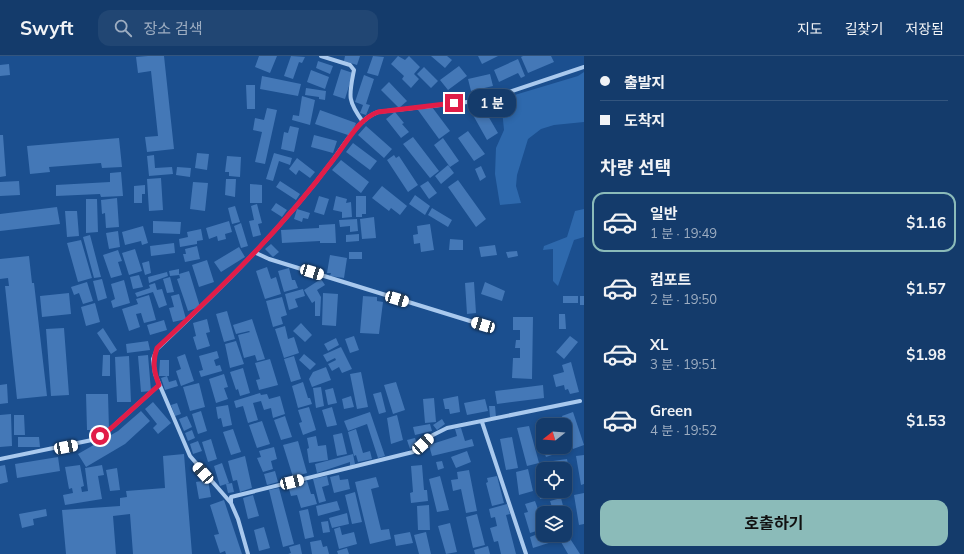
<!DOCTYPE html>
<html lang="ko">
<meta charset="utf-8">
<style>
body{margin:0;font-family:Mulish,"Noto Sans KR",sans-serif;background:#214673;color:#f1f3f6;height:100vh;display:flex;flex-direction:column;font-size:15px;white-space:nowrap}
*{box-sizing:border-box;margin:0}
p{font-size:13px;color:#9dadc1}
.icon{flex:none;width:22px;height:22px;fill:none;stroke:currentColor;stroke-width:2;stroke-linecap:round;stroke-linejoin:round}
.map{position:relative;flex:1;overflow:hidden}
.details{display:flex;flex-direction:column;background:#143b6b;width:380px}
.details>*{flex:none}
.hud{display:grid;align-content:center;height:88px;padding:0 16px;background:#143b6b}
.needle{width:26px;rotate:253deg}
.fabs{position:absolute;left:536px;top:362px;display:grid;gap:8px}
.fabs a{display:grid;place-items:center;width:36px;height:36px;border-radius:8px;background:#143b6b;box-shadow:0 2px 6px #0003,0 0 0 1px #33557e;font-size:20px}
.end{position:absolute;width:18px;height:18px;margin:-9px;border:5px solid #e11d48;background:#fff;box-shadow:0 0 0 2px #fff}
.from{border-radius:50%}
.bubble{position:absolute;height:28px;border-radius:12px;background:#143b6b;box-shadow:0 2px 6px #0003,0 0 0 1px #33557e;font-size:13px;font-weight:700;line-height:28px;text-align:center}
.car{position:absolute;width:12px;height:24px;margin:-12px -6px;border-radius:5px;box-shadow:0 0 3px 1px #0007;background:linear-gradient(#fff 24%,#345 0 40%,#fff 0 76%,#345 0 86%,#fff 0)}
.hud b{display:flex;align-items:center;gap:14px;height:38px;font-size:15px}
.hud b+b{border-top:1px solid #33557e}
.hud i{width:10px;height:10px;background:#f1f3f6}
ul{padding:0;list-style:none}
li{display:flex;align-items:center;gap:12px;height:60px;margin:0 8px 6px;padding:0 8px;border:2px solid transparent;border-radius:12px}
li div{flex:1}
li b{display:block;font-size:15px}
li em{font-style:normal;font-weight:700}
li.selected{border-color:#8bbbb9}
li>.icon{width:36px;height:36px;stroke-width:1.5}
h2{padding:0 16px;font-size:18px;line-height:48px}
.button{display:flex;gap:8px;margin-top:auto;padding:8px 16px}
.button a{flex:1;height:46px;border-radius:12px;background:#8bbbb9;color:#111;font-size:16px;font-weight:700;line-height:46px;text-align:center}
header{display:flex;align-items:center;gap:24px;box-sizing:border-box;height:56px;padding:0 20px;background:#143b6b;border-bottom:1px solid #33557e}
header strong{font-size:19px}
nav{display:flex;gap:22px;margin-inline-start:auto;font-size:14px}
.search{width:280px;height:36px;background:#214673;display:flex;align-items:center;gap:10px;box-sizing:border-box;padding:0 14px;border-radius:12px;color:#9dadc1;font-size:15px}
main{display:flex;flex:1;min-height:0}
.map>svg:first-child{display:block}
.green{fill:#2e69ad}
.building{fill:#4478b7}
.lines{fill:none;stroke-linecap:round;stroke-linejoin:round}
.minor{stroke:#a9c9ee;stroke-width:4}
.route{stroke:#e11d48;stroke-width:5}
</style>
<header>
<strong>Swyft</strong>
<div class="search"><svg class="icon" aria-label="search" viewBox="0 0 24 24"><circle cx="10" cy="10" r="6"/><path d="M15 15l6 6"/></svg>장소 검색</div>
<nav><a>지도</a><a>길찾기</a><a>저장됨</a></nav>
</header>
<main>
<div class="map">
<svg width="584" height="498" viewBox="0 0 584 498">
<rect width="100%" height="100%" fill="#1b4f8f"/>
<path class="green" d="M584,16V66L554,69L541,73L528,83L517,119L516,130L521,147L500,149L495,118L496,92L504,74L501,43L578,20Z
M584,153V181L574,184L558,230L553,225V193L543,194L544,190L567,181L575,155Z"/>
<path class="building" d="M148,0H164L174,93L147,96L145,81L158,80L151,15L138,17L136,1Z
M259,0H277L270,17L255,11Z
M291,0L305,1L302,7L299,6L293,23L284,20Z
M345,0H360L357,9L344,5Z
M373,0L384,1L378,20L367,17Z
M398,0L405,4L409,0L420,11L414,18L419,23L411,32L402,23L404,20L391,8Z
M431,0H447L452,4L445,12Z
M478,0H498L482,8Z
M523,0H551L554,6L528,17L521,1Z
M518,3L525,20L521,22L518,17L499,26L494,14Z
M318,5L333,10L330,18L316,12Z
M9,8L10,19L0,20V9Z
M459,10L467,20L448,34L440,24Z
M424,11L438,25L431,32L417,18Z
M341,13L353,17L345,43L333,39Z
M311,14L329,21L325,33L307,26Z
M490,18L493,30L471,35L468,23Z
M364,19L374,23L366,48L370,49L366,59L360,57L363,49L355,46Z
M262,20L301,28L298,40L260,33Z
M389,26L407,45L399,52L381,34Z
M246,29H255V53H247Z
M306,32L326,35L325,44L319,43V41L305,39Z
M302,40L315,44L310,69L292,64L293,59L299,60Z
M432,51L450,75L439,83L418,54Z
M267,52L277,54L265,108L255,106L262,76L253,74L255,62L264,64Z
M484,53L498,77L487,84L473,59Z
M320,54L356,67L351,80L315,68Z
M395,56L404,67L402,68L409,76L401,82L386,63Z
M290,70L299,72L294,96L281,93L284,76L288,77Z
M366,70L392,93L384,102L358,79Z
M468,75L485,98L474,105L458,82Z
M0,79H3L6,120L0,121Z
M314,79L337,85L333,97L311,91Z
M413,81L439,115L430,122L403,88Z
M119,82L122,111L102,112L101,107L49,111L50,116L30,118L27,90Z
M443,82L459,105L450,111L434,89Z
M353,87L377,105L370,114L346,96Z
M197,97L209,98L207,114L195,112Z
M274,97L292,102L290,109L279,105L273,125L266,123Z
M154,99L155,112L172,111L173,118L149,120L147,100Z
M394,99L396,102L399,100L418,129L408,136L387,104Z
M227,100L241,101L240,121L229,120V116H225Z
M297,102L315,116L310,122L299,114L296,119L289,113Z
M341,104L369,126L361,137L332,114Z
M448,109L454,117L441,128L435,120Z
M481,110L486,121L480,125L475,113Z
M177,111L191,112L190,121L176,119Z
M121,116L123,140L101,141L100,138L56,140V129L110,126V117Z
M161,122L163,154L149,155L147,123Z
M226,123H236L235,141L225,139Z
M458,124L486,163L476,171L448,131Z
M19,125L20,139L0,140V126Z
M280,125L300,138L296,144L276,131Z
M428,125L437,137L429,143L420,130Z
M193,126L208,127L205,155L190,153Z
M250,128L262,129V147H250Z
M145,129V138H142V147H134V130Z
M382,130L407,150L400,159L391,152L389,155L372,142Z
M415,139L430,150L425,159L409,148Z
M319,140L329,143L324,159L314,156Z
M336,140L347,143L346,147L351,146L352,161L342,162V156L333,154Z
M356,140H366V158H362V161H356Z
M117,142L119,171L106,172L105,157L102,158L101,144Z
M86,143H97L98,176L86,177Z
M276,147L287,154L282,161L271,154Z
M257,148L262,167L258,168L261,179L253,181L249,165L254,164L251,150Z
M235,150L240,166L232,168L228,152Z
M57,151L60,168L0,175V158Z
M432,152L452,164L448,171L428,159Z
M297,153L310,157L308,163L303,162L302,166L294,163Z
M65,155H77L79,180L67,181Z
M374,161L376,182L362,183L360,163Z
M357,163L358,175L350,176V170L340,171L339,164Z
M153,165L181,166L180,178L153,177Z
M229,165L232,176L225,178L226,183L218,185L217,180L209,183L206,172Z
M241,167L248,190L241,192L234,170Z
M335,168L336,187H320V185L282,187L281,174L319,172V169Z
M430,168L434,194L421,196L420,187L414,188L413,179L418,178L417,170Z
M143,170L148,187L142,189L141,185L125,189L122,176Z
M201,173L203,184L197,185V188L180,191L179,183L188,181L187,176Z
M118,175L120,191L109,193L106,177Z
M359,178V185L346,186V179Z
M90,179L101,221L94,222L83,181Z
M450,183L463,184V194H449Z
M81,184L92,222L78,226L67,187Z
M174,187L175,197L151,200L150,190Z
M271,188L279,196L273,201L265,193Z
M495,189L497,199L481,201L479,191Z
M197,190L200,203L185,206L183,198H186L185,193Z
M239,191L245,201L221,216L214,206Z
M135,193L142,215L129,219L122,197Z
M118,194L122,205L118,206L122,219L111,222L103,199Z
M517,195L518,200L508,202L506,196Z
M349,196H362V203H349Z
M330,199L347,202L344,222L330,220L331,217H327Z
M29,200L32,227H34L47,340L17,343L5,230H9L8,222L0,223V203Z
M207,204L214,226L199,231L192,209Z
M149,205L151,217L145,219L142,207Z
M267,211L271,223L276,221L281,238L265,243L256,215Z
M289,212L292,224H295L298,232L284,236L278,215Z
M179,213V219L170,220L169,215Z
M189,215L200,251L188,255L177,223L180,222L179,218Z
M167,216L168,220L149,227L148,221Z
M139,219L143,231L133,233L130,221Z
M170,221L174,236L167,237L163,223Z
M102,223L107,242L98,245L93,225Z
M321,223L325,229L317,234L321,241L320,260H315V245L312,247L304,234Z
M124,224L130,247L113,252L111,245L115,243L111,228Z
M87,226L93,245L83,248L79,237L74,239L71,231Z
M474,226L476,257L467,258L465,227Z
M485,226L505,235L502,245L481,238Z
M155,227L157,234L162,233L167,249L159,252L153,236L137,241L135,237L150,232L149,229Z
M303,233L305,240L295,243L298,251L289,254L285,238Z
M69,237L71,258L42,261L40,240Z
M323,237L338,238L336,270L322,269Z
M179,238L186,263L173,266L169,252L174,251L171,240Z
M149,239L156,264L144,267L141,257L136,258L140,271L129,275L122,253L138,248L136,243Z
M363,240L377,241V245L383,246L379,278L360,277Z
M563,240H578V247H563Z
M580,240H584V249H580Z
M282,241L287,259L281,261L283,268L273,271L266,245Z
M95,247L100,266L86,270L81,251Z
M227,255L235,283L224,286L216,258Z
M559,258H565L566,273H559Z
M513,261H533L532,323L512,322L513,302H520V292H515L516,284H520V274H513Z
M207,263L210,276L206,277L210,290L197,294L193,281L196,280L193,267Z
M252,263L265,303L257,305L255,299L244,302L238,279L250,276L249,275L236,278L233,269Z
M164,264L167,274L150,279L147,269Z
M301,267L312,279L305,286L293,275Z
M285,270L288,283L294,281L299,297L284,302L275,273Z
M64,272L69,339L51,340L46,273Z
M103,272L117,294L111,298L97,277Z
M354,280L359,294L350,297L345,283Z
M570,280L578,286L564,303L556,296Z
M336,282L339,289L328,295L324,288Z
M148,285L150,294L127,297L126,288Z
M236,285L244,308L230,312L225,288Z
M341,291L352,313L342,317L339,311L332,315L328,308L336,304L335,302L327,306L323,299Z
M217,295L219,302L214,304L216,310L220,309L222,315L201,321L199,315L203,314L199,300Z
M185,298L194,325L181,330L176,315L181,313L177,301Z
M304,298L316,308L310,314L299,304Z
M103,299H110V320H102Z
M148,299L151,335L141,336L138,300Z
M129,300L131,346H117L115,301Z
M294,300L301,323L291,326L284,303Z
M270,303L278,329L259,334L256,324L260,323L255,307Z
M160,304H169V320H159Z
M571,306L579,336L570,338L568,333L565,334L564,329L556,331L553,319L564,316L562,309Z
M326,311L331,324L312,331L309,323L313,316Z
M243,312L250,337L240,340L238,333L236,334L230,316Z
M361,316L368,351L357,353L350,318Z
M224,318L228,331L224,332L228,343L216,347L209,323Z
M167,320L169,326L176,324L178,330L165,334L161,322Z
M303,326L308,342H310L312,348L298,352L292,330Z
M396,326L405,354L393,358L384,329Z
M199,327L205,351L190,355L183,331Z
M7,328L8,347L0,348V329Z
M543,329L544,342L497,348L495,335Z
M321,331L324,350L316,352L313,332Z
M333,332L337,347L328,349L325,334Z
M381,336L386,356L379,358L373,338Z
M260,337L261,339L267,338L269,343L280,340L285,358L273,362L271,352L264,354L261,345L253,347L258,364L248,367L243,350L236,352L234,345Z
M86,338H108L109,374H87Z
M351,340L354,351L344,353L342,343Z
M458,340L460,356L450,358L449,353H445L443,343Z
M434,342L436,366L425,367L423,343Z
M485,343L488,355L467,359L464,347Z
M153,346L171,367L158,378L153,372L157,368L145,353Z
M177,347L181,358L175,360L171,349Z
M228,349L232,369L223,371L221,362L218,363L216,351Z
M489,350H495L496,361H490Z
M309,351L316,374L303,379L299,367L302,366L298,354Z
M332,351L337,369L327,371L322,354Z
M141,355L150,365L125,388L86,411L78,398L118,375Z
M201,355L207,375L198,378L192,358Z
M370,356L385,400L378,402L367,368L348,375L344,365Z
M573,356L584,389L573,393L562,360Z
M11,358L12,390L0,391V359Z
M14,359H24L25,379H14Z
M397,359L403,384L391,388L387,362Z
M187,360L192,371L184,375L179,363Z
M285,360L292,381L281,384L274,364Z
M442,363L445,368L437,374L433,369Z
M262,365L270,388L257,392L249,369Z
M547,367L548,369H543V391H553L555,398L546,401L535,371Z
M430,368L432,375L415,379L413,371Z
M529,370L539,407L527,410L517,372Z
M461,372L465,385L472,383L474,390L432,400L429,389L457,380L455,373Z
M233,373L241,396L231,399L223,376Z
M356,373L363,397L370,395L372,403L358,406L356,399L354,400L348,376Z
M192,374L195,382L188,385L185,377Z
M342,377L347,398L337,400L333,379Z
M316,380L318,390L326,389L328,404L309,407L307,393L309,392L307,382Z
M18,381H39L40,391H18Z
M512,381L518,412L506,414L500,383Z
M415,382L418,391L410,393L407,384Z
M211,383L217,403L208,406L202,386Z
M198,385L202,395L193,398L190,388Z
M298,385L307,417L293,421L283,389Z
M274,391L277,403L271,405L273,413L263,416L257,402L261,401L259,395Z
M467,395L471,406L456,412L451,401Z
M184,398L192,498H133L130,458L113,460L116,498H66L62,454L120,450V442L127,441L126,435L165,432L163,400Z
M353,398L355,408L350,410V406L317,417L315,408Z
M584,399V428L581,429L576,400Z
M245,400L252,432L240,436L237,424L233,425L228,405Z
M58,401L60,415L17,422L15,408Z
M567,403L570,419H567L569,432L565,433V413H555L553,405Z
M442,405L444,412L438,414L436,406Z
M222,407L229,427L220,430L214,410Z
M5,409L8,426L0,428V410Z
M80,409L84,430L81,431L82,436L88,435L85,412L102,409L104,419L98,420L102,443L65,449L63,439L73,437L72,432L69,433L65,411Z
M422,409L424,434H427L428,445L411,447L410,437L413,436L411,410Z
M117,412L120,434L110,435L106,414Z
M528,413L533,435L519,439L516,416Z
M469,414L477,455L466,457L461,433L453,435L451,424L458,423L457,416Z
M275,415L278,426L267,429L264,418Z
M339,419L340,424L348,423L350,433L334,437L330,421Z
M327,420L329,429L322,431L326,445L319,447L313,423Z
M440,420L449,454L437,456L429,423Z
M497,420L504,447L492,450L486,427L488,426L487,422Z
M543,420V435H550L551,441L540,443L537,421Z
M376,421L379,431L371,433L381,474L389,473L391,483L370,488L355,426Z
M208,424L211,441L199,443L196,426Z
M307,425L311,438H314L317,448L301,452L297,439L291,440L288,430Z
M232,427L234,436L228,437L226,428Z
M279,432L294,488L283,491L269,434Z
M355,436L362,466L352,468L345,439Z
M584,437V468L579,469L574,439Z
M253,439L259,460L248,463L243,442Z
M561,442L565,457H554L550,445Z
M224,444L242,498H226L225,495L220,497L214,479L219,478L210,449Z
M337,445L340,454L318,460L316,450Z
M535,445L543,467V473L530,477L524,457L528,456L525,448Z
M507,448L510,458L506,459L516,498H501L498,485L494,486L490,472L497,470L495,461L491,462L489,453Z
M429,449L430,474H418L417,450Z
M46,453L47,460L33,463L34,469L22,472L19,458Z
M308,453L314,481L305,483L299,455Z
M347,457L349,468L332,472L329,462Z
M477,458L485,489L473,492L466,461Z
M328,465L330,476L323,477L321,466Z
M450,467L457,496L446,498L438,470Z
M264,471L270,492L259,495L254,474Z
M340,471L342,479L354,476L357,488L339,493L334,473Z
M410,476L413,487L396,490L394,479Z
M426,476L431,498H419L414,479Z
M543,476V479H557L558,484L533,492L530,481Z
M569,481L580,498H568L561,486Z
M321,484L323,491L327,490L329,498H312L310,486Z
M300,488L302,498H288L291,497L289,491Z
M488,490L490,498H475L474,494Z
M347,492L349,498H338L337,495Z"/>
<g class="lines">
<path class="minor" d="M321,0L350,9L354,14C349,40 347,44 363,66
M256,197L269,203L483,269
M482,366L526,498
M0,403L92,384L108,375L159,329
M231,447V441L413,396L433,379L447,372L580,345
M248,498L238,463L231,447L190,400L155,318L153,303L157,293C220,233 281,174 333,104C345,88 358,63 378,56L485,44L584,11"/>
</g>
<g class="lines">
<path class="route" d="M100,380L108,375L159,329C154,316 152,306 157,292C221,232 280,175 333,104C346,88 358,63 378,56L454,47"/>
</g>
</svg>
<div class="fabs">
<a><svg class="needle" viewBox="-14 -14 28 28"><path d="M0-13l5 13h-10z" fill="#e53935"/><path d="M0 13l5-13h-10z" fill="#9dadc1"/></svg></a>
<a><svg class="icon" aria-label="locate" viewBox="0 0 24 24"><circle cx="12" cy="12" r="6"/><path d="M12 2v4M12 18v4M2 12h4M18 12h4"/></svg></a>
<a><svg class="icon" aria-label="layers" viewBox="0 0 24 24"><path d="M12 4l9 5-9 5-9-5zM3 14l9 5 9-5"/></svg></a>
</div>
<i class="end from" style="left:100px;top:380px"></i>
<i class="end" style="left:454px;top:47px"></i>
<div class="bubble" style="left:468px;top:33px;width:48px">1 분</div>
<i class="car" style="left:312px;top:216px;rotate:107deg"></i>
<i class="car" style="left:397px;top:243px;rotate:107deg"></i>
<i class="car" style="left:483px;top:269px;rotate:287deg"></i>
<i class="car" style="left:423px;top:388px;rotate:48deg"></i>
<i class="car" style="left:66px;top:391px;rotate:79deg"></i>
<i class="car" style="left:203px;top:417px;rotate:318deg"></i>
<i class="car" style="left:292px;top:426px;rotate:76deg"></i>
</div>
<section class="details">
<div class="hud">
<b><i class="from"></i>출발지</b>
<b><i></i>도착지</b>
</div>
<h2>차량 선택</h2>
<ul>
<li class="selected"><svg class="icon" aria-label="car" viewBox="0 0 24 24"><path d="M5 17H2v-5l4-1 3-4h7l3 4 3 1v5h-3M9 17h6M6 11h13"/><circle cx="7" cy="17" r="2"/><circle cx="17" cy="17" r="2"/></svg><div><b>일반</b><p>1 분 · 19:49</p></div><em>$1.16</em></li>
<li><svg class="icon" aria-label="car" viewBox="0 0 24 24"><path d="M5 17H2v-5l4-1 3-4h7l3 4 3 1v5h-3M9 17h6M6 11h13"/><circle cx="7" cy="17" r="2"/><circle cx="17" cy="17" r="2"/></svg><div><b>컴포트</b><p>2 분 · 19:50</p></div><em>$1.57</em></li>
<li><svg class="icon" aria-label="car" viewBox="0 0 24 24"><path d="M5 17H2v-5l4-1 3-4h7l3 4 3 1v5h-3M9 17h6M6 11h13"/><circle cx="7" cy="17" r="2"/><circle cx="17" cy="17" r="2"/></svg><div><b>XL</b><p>3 분 · 19:51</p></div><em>$1.98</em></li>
<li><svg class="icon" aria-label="car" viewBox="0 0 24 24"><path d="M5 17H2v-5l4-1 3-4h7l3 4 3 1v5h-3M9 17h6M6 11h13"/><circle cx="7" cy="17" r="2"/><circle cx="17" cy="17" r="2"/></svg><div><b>Green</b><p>4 분 · 19:52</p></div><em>$1.53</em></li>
</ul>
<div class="button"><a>호출하기</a></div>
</section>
</main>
